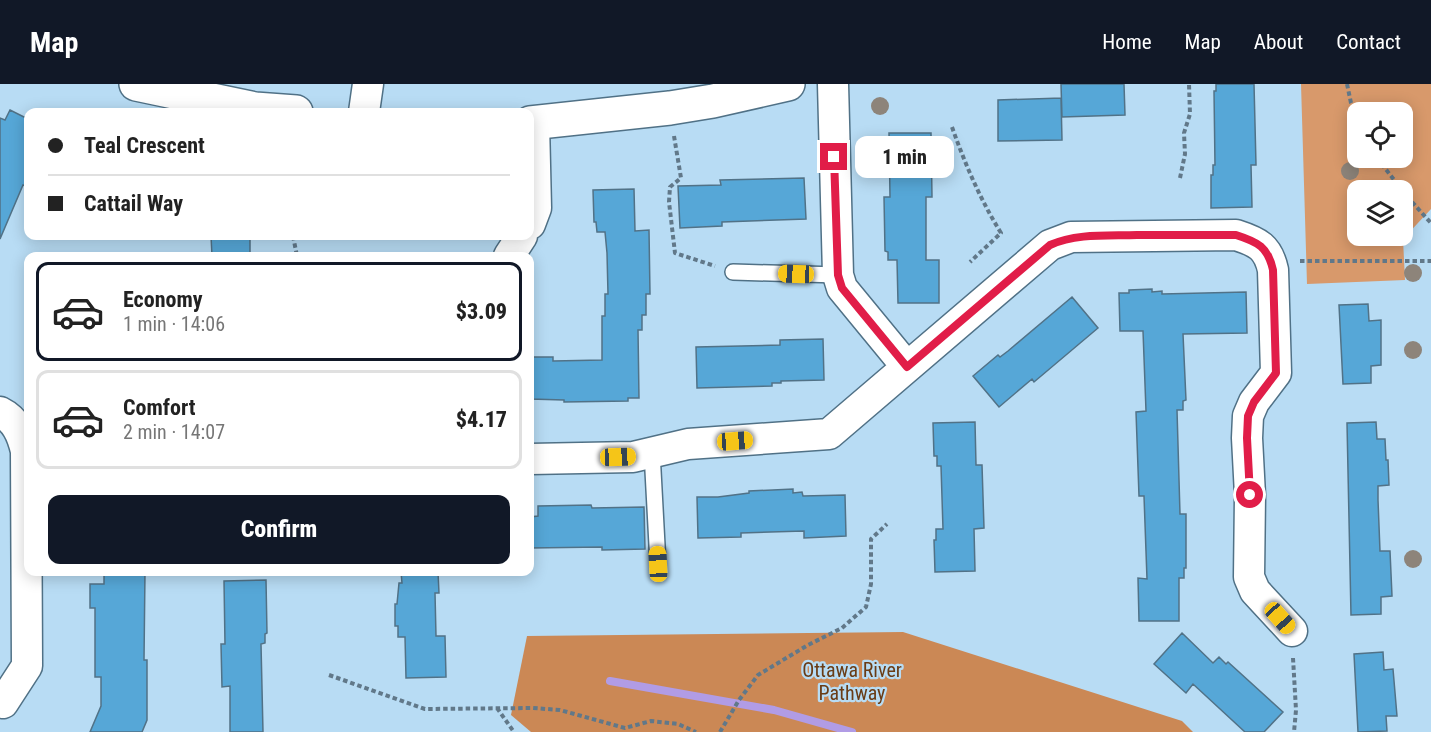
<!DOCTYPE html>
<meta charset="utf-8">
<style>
body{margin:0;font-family:"Roboto Condensed",sans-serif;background:#f6f6f6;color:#222;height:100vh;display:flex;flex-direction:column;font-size:22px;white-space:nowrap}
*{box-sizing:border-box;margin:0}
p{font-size:20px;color:#767676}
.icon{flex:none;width:33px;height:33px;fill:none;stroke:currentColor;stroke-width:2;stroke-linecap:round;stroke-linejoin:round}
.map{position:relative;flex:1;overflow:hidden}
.drawer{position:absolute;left:24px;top:168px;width:510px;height:324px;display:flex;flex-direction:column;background:#fff;border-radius:12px;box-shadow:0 3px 15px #0003}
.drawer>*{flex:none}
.top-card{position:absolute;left:24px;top:24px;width:510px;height:132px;border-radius:12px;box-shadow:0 3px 15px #0003;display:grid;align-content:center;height:132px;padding:0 24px;background:#fff}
.tools{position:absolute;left:1347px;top:18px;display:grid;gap:12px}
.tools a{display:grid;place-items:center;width:66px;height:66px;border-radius:12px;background:#fff;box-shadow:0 3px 15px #0003;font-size:30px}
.end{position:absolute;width:27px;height:27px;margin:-14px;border:8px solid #e11d48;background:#fff;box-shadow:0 0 0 3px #fff}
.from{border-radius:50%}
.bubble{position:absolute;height:42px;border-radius:12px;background:#fff;box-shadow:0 3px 15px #0003;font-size:20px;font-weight:800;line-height:42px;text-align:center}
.car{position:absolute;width:18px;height:36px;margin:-18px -9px;border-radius:8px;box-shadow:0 0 4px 2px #0007;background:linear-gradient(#f5c518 24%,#345 0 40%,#f5c518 0 76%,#345 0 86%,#f5c518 0)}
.top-card b{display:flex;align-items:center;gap:21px;height:57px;font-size:22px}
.top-card b+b{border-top:2px solid #e0e0e0}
.top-card i{width:15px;height:15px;background:#222}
ul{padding:10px 0 0;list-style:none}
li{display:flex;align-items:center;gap:18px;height:99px;margin:0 12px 9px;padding:0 12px;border:3px solid #e0e0e0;border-radius:12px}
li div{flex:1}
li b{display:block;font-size:22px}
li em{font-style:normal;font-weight:800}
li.on{border-color:#111827}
li>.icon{width:54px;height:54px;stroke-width:1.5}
.cta{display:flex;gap:12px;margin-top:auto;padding:12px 24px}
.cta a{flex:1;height:69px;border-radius:12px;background:#111827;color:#fff;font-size:24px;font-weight:800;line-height:69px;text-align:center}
header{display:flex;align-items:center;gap:36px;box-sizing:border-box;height:84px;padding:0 30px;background:#111827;color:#fff}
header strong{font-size:28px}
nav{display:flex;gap:33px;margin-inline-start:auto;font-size:21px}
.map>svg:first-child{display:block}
.green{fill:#d8996b;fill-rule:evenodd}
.forest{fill:#cb8855}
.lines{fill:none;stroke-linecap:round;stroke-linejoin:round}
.stream{stroke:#b19ce5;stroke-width:8}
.building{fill:#56a7d7;stroke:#517287;stroke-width:1.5}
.lane-casing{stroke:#507186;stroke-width:18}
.street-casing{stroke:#507186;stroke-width:33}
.secondary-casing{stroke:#507186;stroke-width:36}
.path{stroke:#617889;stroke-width:4;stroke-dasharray:4.5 3;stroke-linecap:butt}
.lane{stroke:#fff;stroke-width:15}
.street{stroke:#fff;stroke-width:30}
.secondary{stroke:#fff;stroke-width:33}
.tree{fill:#8d847a}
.route{stroke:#e11d48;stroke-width:8}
.labels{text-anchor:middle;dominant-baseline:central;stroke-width:4.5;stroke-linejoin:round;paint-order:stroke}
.park-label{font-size:20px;fill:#693c16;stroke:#b8dcf4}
</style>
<header>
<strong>Map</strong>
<nav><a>Home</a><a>Map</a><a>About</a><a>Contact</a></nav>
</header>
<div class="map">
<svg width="1431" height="648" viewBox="0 0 1431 648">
<rect width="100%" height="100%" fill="#b8dcf4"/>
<path class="green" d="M1301,0H1431V125L1403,155L1405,196L1307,200ZM1358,28H1402V74H1358ZM1358,106H1402V152H1358Z"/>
<path class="forest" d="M903,548L1182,637L1193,648H531L511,631L527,552Z"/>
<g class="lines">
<path class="stream" d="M610,597L774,626L852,648"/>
</g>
<path class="building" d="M1061,0H1124L1125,31L1062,33Z
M1216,0H1254L1256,81H1251L1252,123L1211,124V91H1213V81H1215L1214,7H1216Z
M1061,14L1062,56L998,57V16Z
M10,26L28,35V103L23,101L0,155V34L5,36Z
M889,49H931L932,113H926V176H939V219H898L897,176H888V168L885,167L884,113H890Z
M804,94L806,135L722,138V142L680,144L678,102L721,101L720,96Z
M634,105L635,147L649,146L650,210H646V231H642V246H638L639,314H628V317L564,318V316L530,315V273H553V277L602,276V232H605V210H608L607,169L605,148H597L596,138H594L593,106Z
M211,152H250V172H212Z
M1152,205V208L1162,207V210L1246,208L1247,249L1183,250L1186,316L1183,317V326H1177L1180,430H1186V484H1184V494H1179V537H1139L1138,494L1147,495L1144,412H1139L1136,328L1146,327L1143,247H1120L1119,209H1129V206Z
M1072,213L1098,244L1034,298L1032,295L999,323L973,292L998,271L1000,273L1008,267Z
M1368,220L1369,237L1381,236V281L1371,282V299L1343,300L1339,221Z
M823,255L824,296L781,297V299H772V302L697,304L696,263L780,261V256Z
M975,338L976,381H982L984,444L974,445L975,487L935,488L934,456H936V445H943L941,382H937V372H934L933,339Z
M1376,338L1377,355H1385L1386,376H1388L1389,401L1378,402V416L1380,467H1390L1392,512L1381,513V530L1351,531L1347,339Z
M793,405V409L802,408L803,412L845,411L846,452L804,454V447L741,449V453L698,454L697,413H718L749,409V407Z
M591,421L592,424L644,423L645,465L602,466V463L530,464V433L538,432V422Z
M145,488L144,576H147V636L142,648H90L101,622V593H95V524H90V500H104V489Z
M401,488H438L439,509H435L436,552H445L446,593L406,594L405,553H398V542H395V520H397L399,499H402Z
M266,496L267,549L265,550V559L261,560L263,648H230V602L222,603L221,560H225L224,497Z
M1182,549L1213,579L1219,573L1226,580L1228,578L1283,628L1264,648H1245L1193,600L1186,609L1154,580Z
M1383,568L1384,586L1393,585L1397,632H1386L1387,647L1358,648L1354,570Z"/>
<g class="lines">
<defs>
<path id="lane" d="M733,188L838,191
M652,368L658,480"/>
<path id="street" d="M833,0L838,191L842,204L907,283
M364,28L368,0
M530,140L536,124L534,39
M509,172L522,152
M0,328C16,336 22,350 26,367L27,582L3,619
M530,375L633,373L688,360L829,350L1050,161L1071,153L1236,151C1258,158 1268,163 1273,186L1276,289L1254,318L1248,332L1247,354L1250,411L1249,493L1255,507L1292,547"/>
<path id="secondary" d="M136,0L255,25L296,28
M530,39L670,24L713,17L788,0"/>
</defs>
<use href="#lane" class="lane-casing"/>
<use href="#street" class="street-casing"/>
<use href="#secondary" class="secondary-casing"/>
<path class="path" d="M1347,0L1351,19L1358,35
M952,43C965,80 980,115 1001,149L970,178
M674,52L681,94L670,103L669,118L675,169L715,182
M1377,74L1402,106
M1180,94L1185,70L1184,49L1190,30L1189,0
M1402,107L1431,139
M293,152L297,172
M1300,177H1431
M1293,574L1296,626L1294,648
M329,591L425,625L533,624L560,626L625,644L651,637L678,640L696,648
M497,624L514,648
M720,648L739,616L758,591L808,561L842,544L866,523L871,500V455L887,440"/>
<use href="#lane" class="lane"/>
<use href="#street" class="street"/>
<use href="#secondary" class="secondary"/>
</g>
<g class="tree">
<circle cx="880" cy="22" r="9"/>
<circle cx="1350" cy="87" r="9"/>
<circle cx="1413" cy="189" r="9"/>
<circle cx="1413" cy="266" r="9"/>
<circle cx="1413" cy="475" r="9"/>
</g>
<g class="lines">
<path class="route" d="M834,73L838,191L842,204L907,283L1050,161C1077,149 1108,152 1137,151C1170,151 1203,151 1236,151C1258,158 1268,163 1273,186L1276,289L1254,318L1248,332L1247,354L1250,411"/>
</g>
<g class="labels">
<g class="park-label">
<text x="852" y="586">Ottawa River<tspan x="852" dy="23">Pathway</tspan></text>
</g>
</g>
</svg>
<div class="tools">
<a><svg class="icon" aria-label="locate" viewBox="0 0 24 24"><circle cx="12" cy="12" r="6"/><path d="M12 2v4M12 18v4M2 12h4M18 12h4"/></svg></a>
<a><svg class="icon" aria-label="layers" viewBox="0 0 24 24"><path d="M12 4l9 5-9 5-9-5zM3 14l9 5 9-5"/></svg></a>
</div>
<i class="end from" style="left:1250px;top:411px"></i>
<i class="end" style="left:834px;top:73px"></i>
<div class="bubble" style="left:855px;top:52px;width:99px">1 min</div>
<i class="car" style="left:796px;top:190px;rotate:272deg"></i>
<i class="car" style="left:735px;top:357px;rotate:86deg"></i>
<i class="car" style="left:618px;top:373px;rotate:88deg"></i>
<i class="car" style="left:658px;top:480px;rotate:357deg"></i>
<i class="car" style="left:1280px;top:534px;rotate:138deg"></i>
<div class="top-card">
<b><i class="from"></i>Teal Crescent</b>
<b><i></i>Cattail Way</b>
</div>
<section class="drawer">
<ul>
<li class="on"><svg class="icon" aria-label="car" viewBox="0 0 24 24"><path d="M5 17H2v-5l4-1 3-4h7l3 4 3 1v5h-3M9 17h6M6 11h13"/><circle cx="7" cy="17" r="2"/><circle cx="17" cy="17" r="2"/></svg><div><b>Economy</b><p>1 min · 14:06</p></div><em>$3.09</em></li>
<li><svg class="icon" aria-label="car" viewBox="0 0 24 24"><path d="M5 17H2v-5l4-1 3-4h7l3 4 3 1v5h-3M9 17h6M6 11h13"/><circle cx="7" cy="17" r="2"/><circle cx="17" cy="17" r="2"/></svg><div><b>Comfort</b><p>2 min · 14:07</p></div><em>$4.17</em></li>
</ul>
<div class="cta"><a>Confirm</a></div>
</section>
</div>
